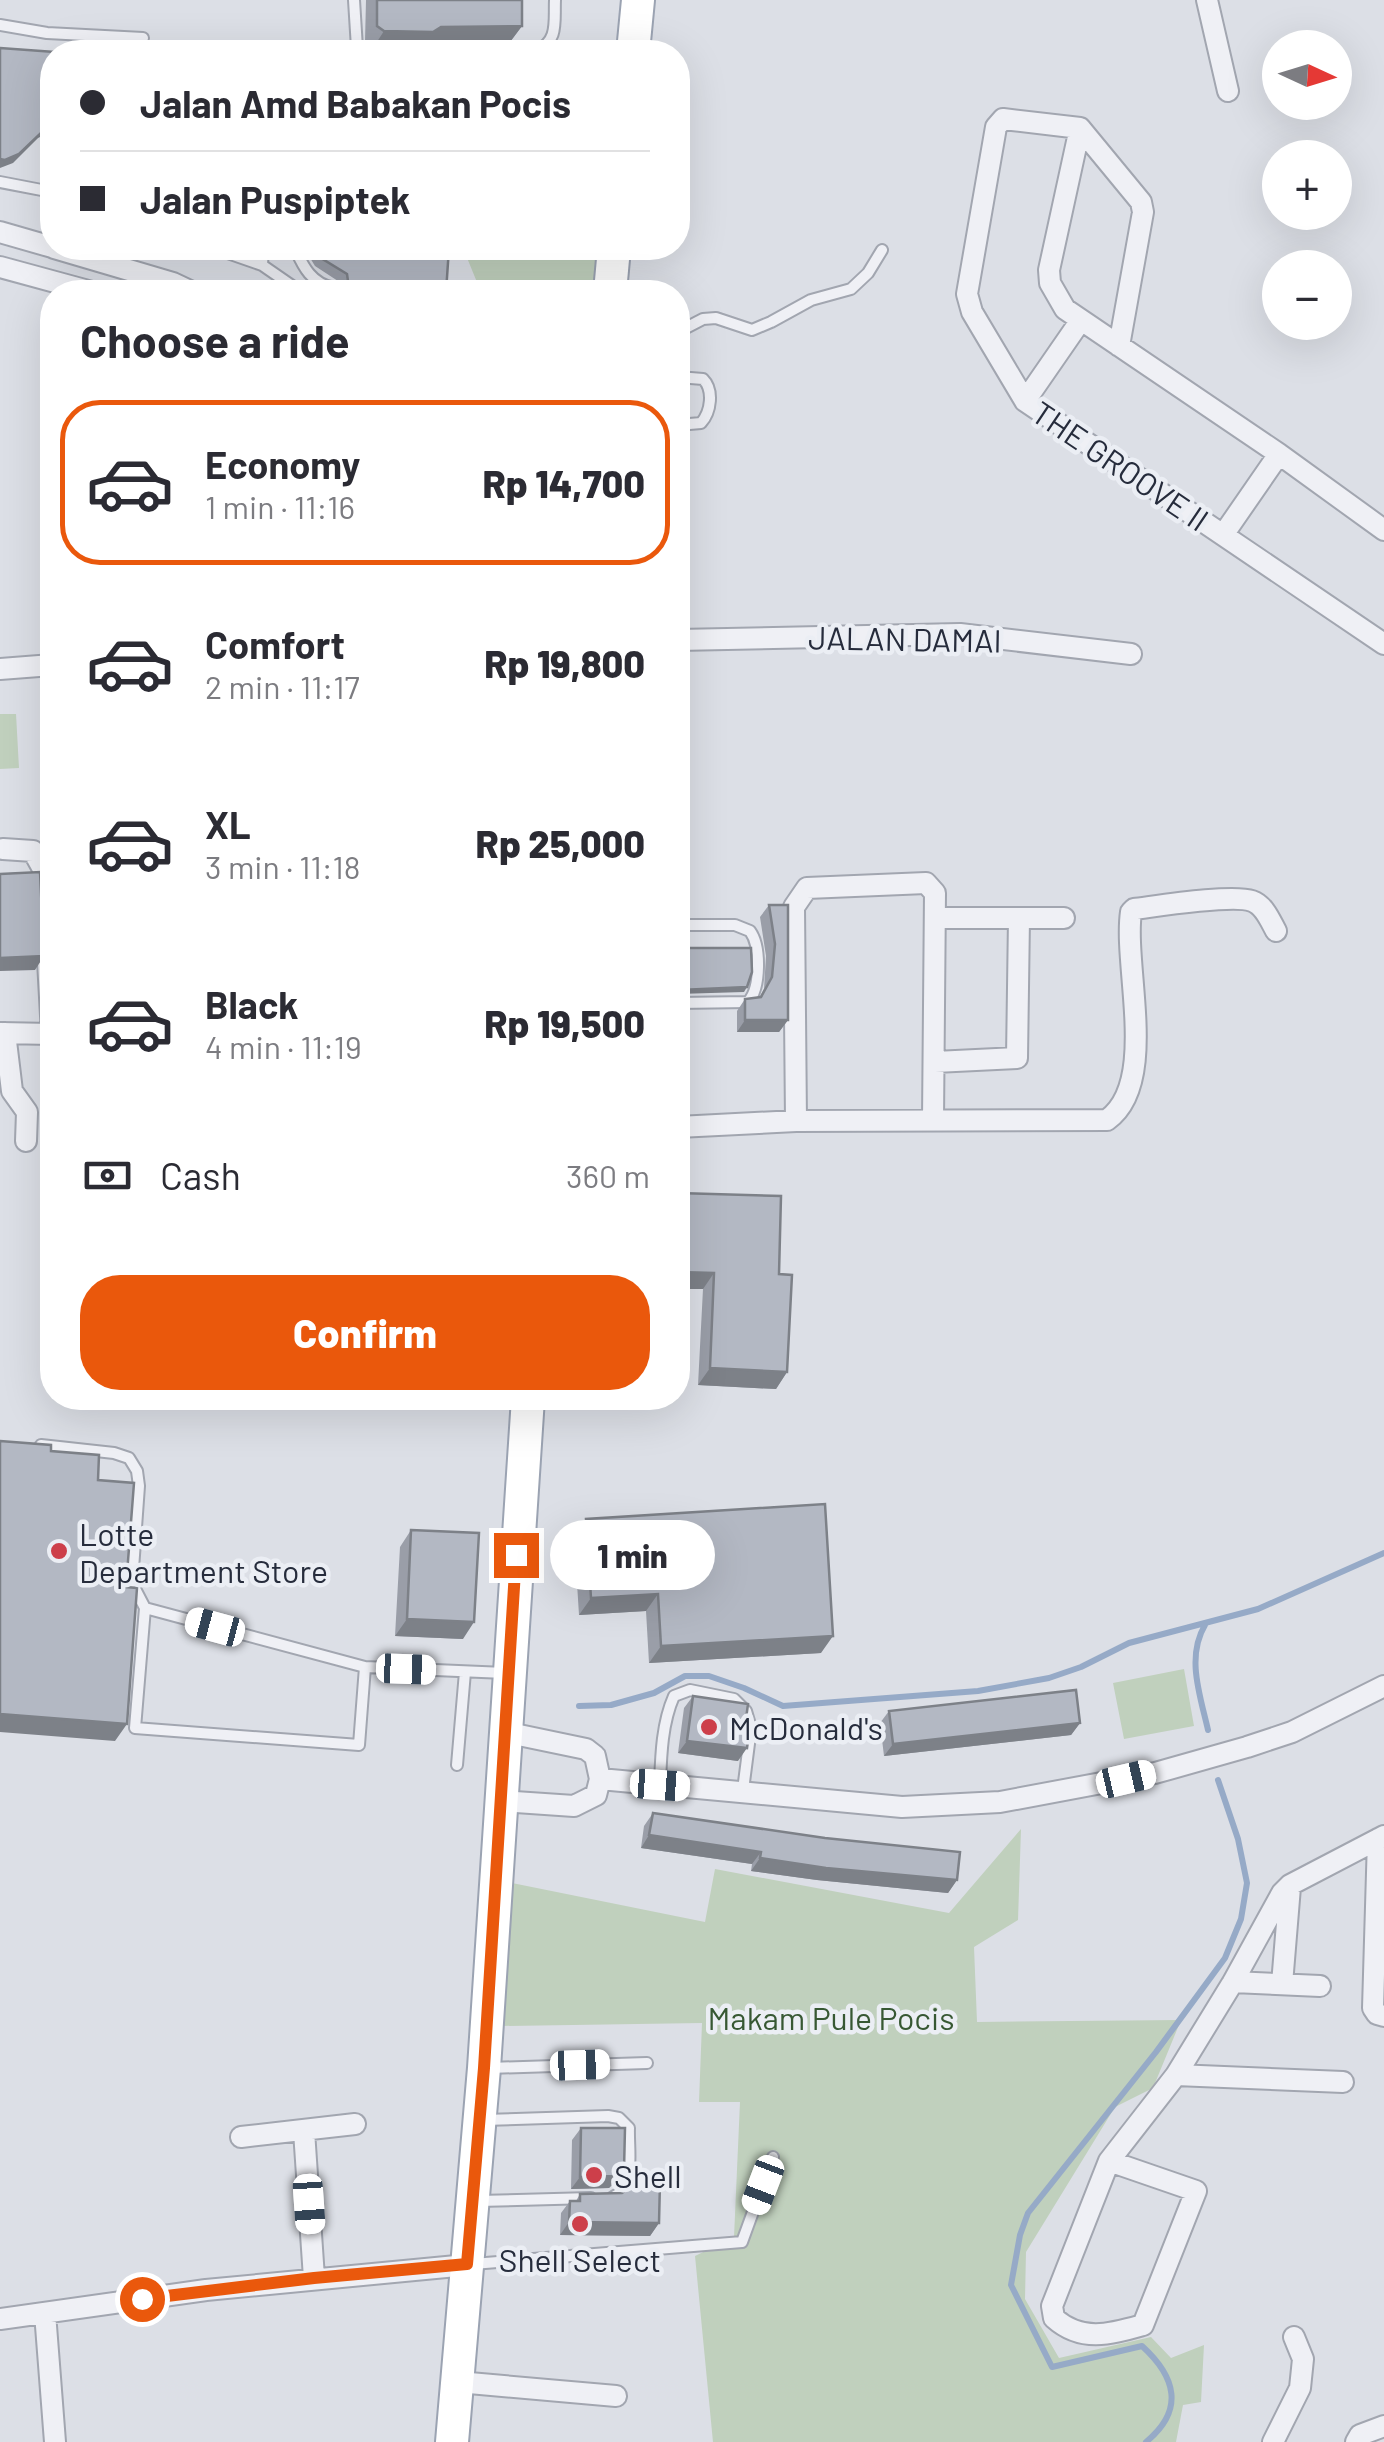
<!DOCTYPE html>
<meta charset="utf-8">
<style>
body{margin:0;font-family:Barlow,sans-serif;background:#f2f2f3;color:#2b2b33;height:100vh;display:flex;flex-direction:column;font-size:38px;white-space:nowrap}
*{box-sizing:border-box;margin:0}
p{font-size:32px;color:#7c7c81}
.icon{flex:none;width:55px;height:55px;fill:none;stroke:currentColor;stroke-width:2;stroke-linecap:round;stroke-linejoin:round}
.map{position:relative;flex:1;overflow:hidden}
.side{position:absolute;left:40px;top:280px;width:650px;height:1130px;display:flex;flex-direction:column;background:#fff;border-radius:40px;box-shadow:0 10px 40px #0002}
.side>*{flex:none}
.guide{position:absolute;left:40px;top:40px;width:650px;height:220px;border-radius:40px;box-shadow:0 10px 40px #0002;display:grid;align-content:center;height:220px;padding:0 40px;background:#fff}
.needle{width:65px;rotate:94deg}
.controls{position:absolute;left:1262px;top:30px;display:grid;gap:20px}
.controls a{display:grid;place-items:center;width:90px;height:90px;border-radius:50%;background:#fff;box-shadow:0 10px 40px #0002;font-size:50px}
.end{position:absolute;width:45px;height:45px;margin:-22px;border:12px solid #ea580c;background:#fff;box-shadow:0 0 0 5px #fff}
.from{border-radius:50%}
.bubble{position:absolute;height:70px;border-radius:35px;background:#fff;box-shadow:0 10px 40px #0002;font-size:32px;font-weight:800;line-height:70px;text-align:center}
.car{position:absolute;width:30px;height:60px;margin:-30px -15px;border-radius:12px;box-shadow:0 0 8px 2px #0007;background:linear-gradient(#fff 24%,#345 0 40%,#fff 0 76%,#345 0 86%,#fff 0)}
.guide b{display:flex;align-items:center;gap:35px;height:95px;font-size:38px}
.guide b+b{border-top:2px solid #e1e1e2}
.guide i{width:25px;height:25px;background:#2b2b33}
ul{padding:0;list-style:none}
li{display:flex;align-items:center;gap:30px;height:165px;margin:0 20px 15px;padding:0 20px;border:5px solid transparent;border-radius:40px}
li div{flex:1}
li b{display:block;font-size:38px}
li em{font-style:normal;font-weight:800}
li.active{border-color:#ea580c}
li>.icon{width:90px;height:90px;stroke-width:1.5}
h2{padding:0 40px;font-size:45px;line-height:120px}
.pay{display:flex;align-items:center;gap:25px;height:110px;padding:0 40px;font-size:38px}
.pay p{margin-inline-start:auto}
.primary-button{display:flex;gap:20px;margin-top:auto;padding:20px 40px}
.primary-button a{flex:1;height:115px;border-radius:40px;background:#ea580c;color:#fff;font-size:40px;font-weight:800;line-height:115px;text-align:center}
.map>svg:first-child{display:block}
.green{fill:#c0d0bd}
.lines{fill:none;stroke-linecap:round;stroke-linejoin:round}
.stream{stroke:#96aac7;stroke-width:6}
.lane-casing{stroke:#a2a6b0;stroke-width:14}
.street-casing{stroke:#a2a6b0;stroke-width:24}
.primary-casing{stroke:#9ba3b2;stroke-width:36}
.lane{stroke:#eff0f5;stroke-width:10}
.street{stroke:#eff0f5;stroke-width:20}
.primary{stroke:#fff;stroke-width:32}
.wall{fill:#9a9ea8}
.shaded-wall{fill:#7d8188}
.building{fill:#b3b8c3;stroke:#7d8188;stroke-width:2.5}
.route{stroke:#ea580c;stroke-width:12}
.poi-dot{fill:#cd3f4a;stroke:#ebeef4;stroke-width:4}
.labels{text-anchor:middle;dominant-baseline:central;stroke-width:9;stroke-linejoin:round;paint-order:stroke}
.street-label{font-size:32px;fill:#262c3c;stroke:#ebeef4}
.poi-label{font-size:32px;fill:#262c3c;stroke:#ebeef4;text-anchor:start}
.park-label{font-size:32px;fill:#375833;stroke:#ebeef4}
</style>
<div class="map">
<svg width="1384" height="2442" viewBox="0 0 1384 2442">
<rect width="100%" height="100%" fill="#dcdfe6"/>
<path class="green" d="M463,248H609L597,292H481Z
M0,714H16L19,768L0,769Z
M1184,1669L1194,1726L1124,1739L1113,1683Z
M1021,1829L1018,1920L974,1947L977,2022L1181,2020L1153,2088L1115,2107L1026,2252L1025,2299L1059,2358L1151,2337L1171,2358L1204,2345L1201,2402L1183,2405L1176,2442H713L695,2256L734,2237L740,2102H699L702,2023L501,2026L512,1883L705,1922L715,1869L949,1913Z"/>
<g class="lines">
<path class="stream" d="M1205,1625C1186,1657 1200,1695 1208,1730
M579,1706L611,1705L654,1693L685,1676H709L744,1688L783,1706L978,1691L1049,1678L1081,1667L1129,1643L1258,1609L1384,1553
M1146,2442C1185,2410 1176,2377 1142,2346L1052,2367L1011,2285L1020,2235L1028,2213L1156,2052L1225,1958L1241,1919L1247,1883L1238,1839L1218,1780"/>
<defs>
<path id="lane" d="M354,0L357,48L365,52
M0,25L47,33L143,38
M429,52L536,51C559,42 554,21 555,0
M0,182L52,192
M213,248L262,265L301,292
M295,248C303,267 312,284 334,288L329,292
M262,265L263,248
M678,332L703,319L716,318L752,330L771,322L811,300L851,289L868,273L882,250
M678,377L703,379C714,390 711,412 701,423L678,425
M678,925H735L750,931C761,946 761,988 748,1002L678,1003
M41,1445L114,1453L129,1458L137,1471L139,1486L132,1583L145,1608L365,1667L505,1673
M145,1608L135,1728L359,1745L365,1667
M457,1765L465,1672
M660,1784C661,1755 662,1723 674,1696L690,1690L734,1699L746,1711L751,1728L743,1790
M489,2068L647,2063
M483,2120L608,2116L619,2118L629,2128C628,2150 636,2187 613,2197
M478,2201L591,2198
M473,2264L742,2242L773,2157"/>
<path id="street" d="M1207,0L1228,91
M1080,128L1049,270L1050,283L1065,309L1279,454L1384,530
M0,232L52,247
M54,248L173,283L192,292
M0,267L92,292
M1119,346L1143,212L1141,202L1080,128L1003,119L996,127L967,294L972,312L1025,401L1384,644
M1025,401L1081,320
M1223,535L1279,454
M678,640L960,634L1131,654
M0,669L52,665
M3,849L33,851L43,869L52,1034
M935,918H1064
M0,1033L52,1034
M5,1033L12,1091L27,1112L26,1141
M935,1062L1017,1058L1019,918
M796,1121L794,907L807,888L926,883L935,893L933,1120
M678,1127L796,1121L1107,1120C1159,1083 1123,967 1131,912L1134,909C1158,906 1232,894 1252,901C1264,905 1270,920 1276,931
M600,1779L902,1807L1000,1802L1155,1773L1247,1747L1292,1732L1384,1686
M501,1801L574,1806L596,1795L600,1779L595,1756L586,1749L504,1732
M1378,1839L1373,2008L1377,2014L1384,2016
M1233,1982L1320,1986
M1282,1984L1290,1887
M1176,2075L1343,2082
M304,2131L314,2278
M241,2137L355,2124
M1109,2161L1196,2191L1143,2325C1111,2334 1082,2343 1054,2318L1052,2306L1109,2161L1176,2075L1233,1982L1282,1893L1290,1885L1384,1836
M45,2313L55,2442
M0,2319L206,2290L467,2265
M458,2382L616,2396
M1273,2442L1300,2388L1303,2359L1294,2337
M1356,2442L1360,2435L1384,2426"/>
<path id="primary" d="M633,52L638,0
M610,292L614,248
M452,2442L484,2068L528,1398"/>
</defs>
<use href="#lane" class="lane-casing"/>
<use href="#street" class="street-casing"/>
<use href="#primary" class="primary-casing"/>
<use href="#lane" class="lane"/>
<use href="#street" class="street"/>
<use href="#primary" class="primary"/>
</g>
<path class="wall" d="M366,0H522V26L510,42L429,43L421,49L373,48L365,42Z
M304,248H449L446,292H341L342,290L341,283L315,266Z
M769,905L788,1020L779,1032H737V1011L745,999L759,998L764,989L766,956L760,917Z
M678,1193L779,1274L787,1372L776,1389L698,1385L703,1289H678Z
M586,1519L821,1653L649,1663L646,1611L579,1615L574,1535Z
M411,1530L463,1639L395,1636L400,1547Z
M693,1696L738,1761L678,1753L684,1708Z
M889,1711L1080,1723L1071,1735L884,1756L880,1723Z
M653,1813L957,1880L948,1893L817,1880L751,1871L752,1864L641,1848L644,1826Z
M581,2128L615,2183L609,2188L571,2189L572,2140Z
M580,2194L659,2223L650,2236L560,2235L561,2213L570,2201H576Z"/>
<path class="shaded-wall" d="M522,26L510,42L429,43L421,49L373,48L384,31L441,27Z
M52,126V131L38,138L13,163L0,168V159Z
M44,956L35,970L0,971V958Z
M747,987L744,992L678,994V992L680,990Z
M745,1020H788L779,1032H737Z
M678,1272L714,1273L703,1289H678Z
M710,1368L787,1372L776,1389L698,1385Z
M658,1594L646,1611L579,1615L591,1598Z
M407,1619L474,1622L463,1639L395,1636Z
M833,1636L821,1653L649,1663L661,1646Z
M0,1714L127,1724L115,1741L0,1732Z
M1080,1723L1071,1735L884,1756L893,1744Z
M687,1741L747,1748L738,1761L678,1753Z
M649,1835L761,1852L752,1864L641,1848Z
M760,1858L957,1880L948,1893L817,1880L751,1871Z
M624,2170L609,2188L571,2189L580,2177Z
M569,2222L659,2223L650,2236L560,2235Z"/>
<path class="building" d="M377,0H522V26L441,27L433,32L384,31L377,26Z
M0,48L55,52H52V126L44,130L19,154L5,160L0,159Z
M315,248H449L446,292H349L344,287L348,281L347,274L321,258Z
M40,872L44,956L0,958V874Z
M769,905H788V1020H745V999L761,997L772,977L775,944Z
M678,948H751L752,972L747,987L680,990L678,992Z
M678,1193L781,1196L779,1274L792,1275L787,1372L710,1368L714,1273L678,1272Z
M0,1441L51,1445V1451L99,1455L98,1480L134,1483L126,1587L137,1588L127,1724L0,1714Z
M825,1504L833,1636L661,1646L658,1594L591,1598L586,1519Z
M411,1530L479,1533L474,1622L407,1619Z
M1076,1690L1080,1723L893,1744L889,1711Z
M693,1696L748,1704L745,1726L750,1727L747,1748L687,1741Z
M653,1813L825,1838L960,1852L957,1880L826,1868L760,1858L761,1852L649,1835Z
M581,2128H625L624,2170L618,2176L580,2177Z
M638,2181L660,2182L659,2223L569,2222L570,2201H580V2194L622,2193Z"/>
<g class="lines">
<path class="route" d="M142,2299L314,2278L467,2264L484,2068L516,1555"/>
</g>
<g class="poi-dot">
<circle cx="59" cy="1551" r="10"/>
<circle cx="709" cy="1727" r="10"/>
<circle cx="594" cy="2175" r="10"/>
<circle cx="580" cy="2224" r="10"/>
</g>
<g class="labels">
<g class="street-label">
<text transform="translate(1121 465) rotate(34)">THE GROOVE II</text>
<text transform="translate(905 638) rotate(1)">JALAN DAMAI</text>
</g>
<g class="poi-label">
<text x="79" y="1533">Lotte<tspan x="79" dy="37">Department Store</tspan></text>
<text x="729" y="1727">McDonald's</text>
<text x="614" y="2175">Shell</text>
<text x="580" y="2259" text-anchor="middle">Shell Select</text>
</g>
<g class="park-label">
<text x="831" y="2017">Makam Pule Pocis</text>
</g>
</g>
</svg>
<div class="controls">
<a><svg class="needle" viewBox="-14 -14 28 28"><path d="M0-13l5 13h-10z" fill="#e53935"/><path d="M0 13l5-13h-10z" fill="#7c7c81"/></svg></a>
<a>+</a>
<a>−</a>
</div>
<i class="end from" style="left:142px;top:2299px"></i>
<i class="end" style="left:516px;top:1555px"></i>
<div class="bubble" style="left:550px;top:1520px;width:165px">1 min</div>
<i class="car" style="left:215px;top:1627px;rotate:285deg"></i>
<i class="car" style="left:406px;top:1669px;rotate:92deg"></i>
<i class="car" style="left:1126px;top:1779px;rotate:77deg"></i>
<i class="car" style="left:660px;top:1785px;rotate:94deg"></i>
<i class="car" style="left:580px;top:2065px;rotate:88deg"></i>
<i class="car" style="left:763px;top:2185px;rotate:201deg"></i>
<i class="car" style="left:309px;top:2204px;rotate:176deg"></i>
<div class="guide">
<b><i class="from"></i>Jalan Amd Babakan Pocis</b>
<b><i></i>Jalan Puspiptek</b>
</div>
<section class="side">
<h2>Choose a ride</h2>
<ul>
<li class="active"><svg class="icon" aria-label="car" viewBox="0 0 24 24"><path d="M5 17H2v-5l4-1 3-4h7l3 4 3 1v5h-3M9 17h6M6 11h13"/><circle cx="7" cy="17" r="2"/><circle cx="17" cy="17" r="2"/></svg><div><b>Economy</b><p>1 min · 11:16</p></div><em>Rp 14,700</em></li>
<li><svg class="icon" aria-label="car" viewBox="0 0 24 24"><path d="M5 17H2v-5l4-1 3-4h7l3 4 3 1v5h-3M9 17h6M6 11h13"/><circle cx="7" cy="17" r="2"/><circle cx="17" cy="17" r="2"/></svg><div><b>Comfort</b><p>2 min · 11:17</p></div><em>Rp 19,800</em></li>
<li><svg class="icon" aria-label="car" viewBox="0 0 24 24"><path d="M5 17H2v-5l4-1 3-4h7l3 4 3 1v5h-3M9 17h6M6 11h13"/><circle cx="7" cy="17" r="2"/><circle cx="17" cy="17" r="2"/></svg><div><b>XL</b><p>3 min · 11:18</p></div><em>Rp 25,000</em></li>
<li><svg class="icon" aria-label="car" viewBox="0 0 24 24"><path d="M5 17H2v-5l4-1 3-4h7l3 4 3 1v5h-3M9 17h6M6 11h13"/><circle cx="7" cy="17" r="2"/><circle cx="17" cy="17" r="2"/></svg><div><b>Black</b><p>4 min · 11:19</p></div><em>Rp 19,500</em></li>
</ul>
<div class="pay"><svg class="icon" aria-label="cash" viewBox="0 0 24 24"><path d="M3 7h18v10H3z"/><circle cx="12" cy="12" r="2"/></svg>Cash<p>360 m</p></div>
<div class="primary-button"><a>Confirm</a></div>
</section>
</div>
